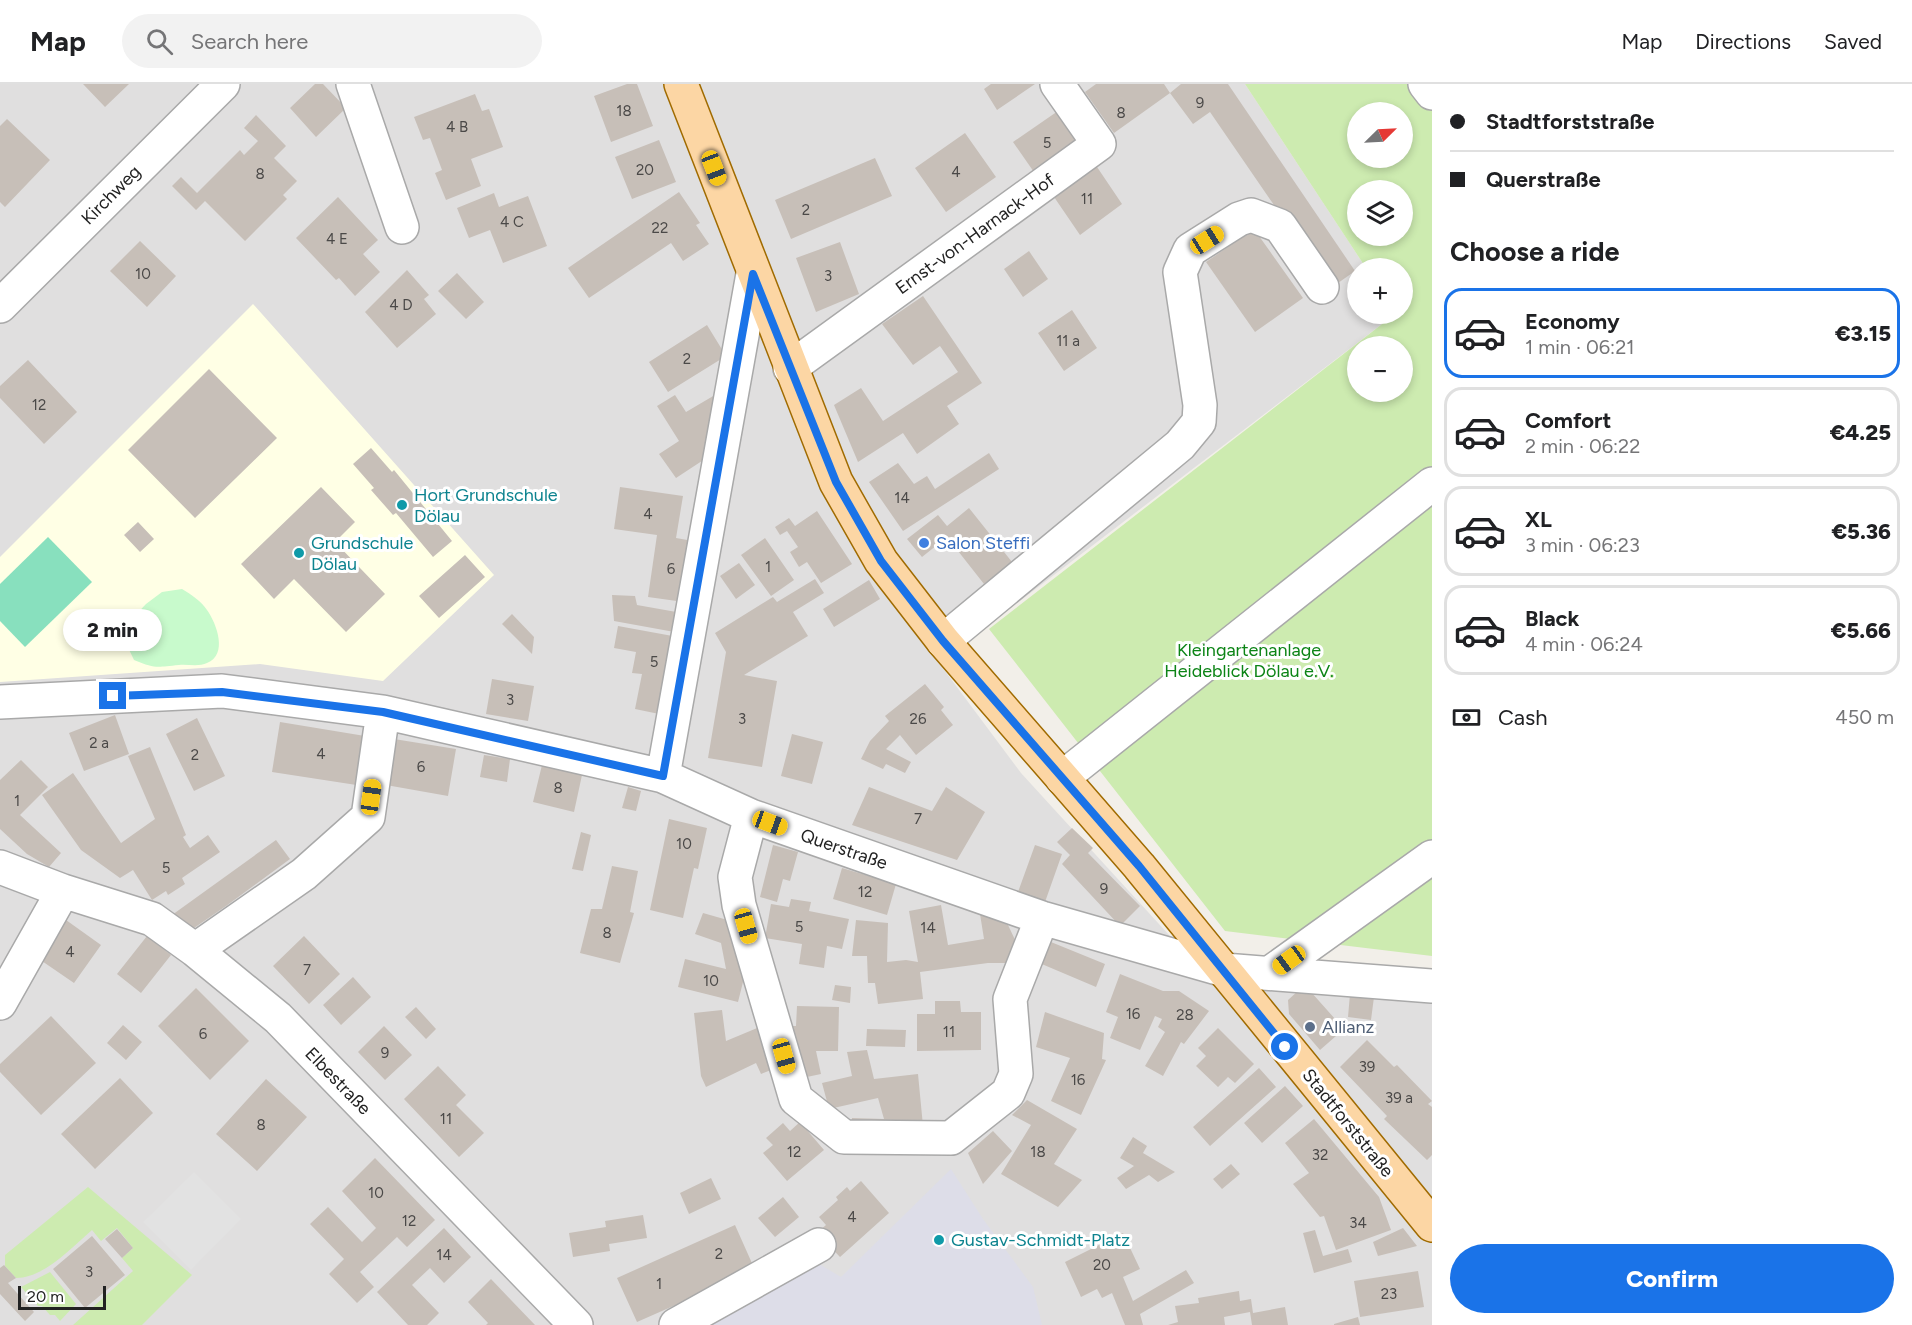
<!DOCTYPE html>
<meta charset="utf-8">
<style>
body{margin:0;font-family:Figtree,sans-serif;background:#f2f2f2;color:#202124;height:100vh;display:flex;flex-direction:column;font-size:22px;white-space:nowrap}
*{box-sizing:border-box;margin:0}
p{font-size:20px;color:#757577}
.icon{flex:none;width:33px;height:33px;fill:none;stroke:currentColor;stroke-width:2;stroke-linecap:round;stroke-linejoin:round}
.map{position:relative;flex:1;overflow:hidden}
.panel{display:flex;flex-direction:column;background:#fff;width:480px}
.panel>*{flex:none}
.guide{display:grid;align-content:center;height:132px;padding:0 18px;background:#fff}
.needle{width:39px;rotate:66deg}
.controls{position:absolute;left:1347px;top:18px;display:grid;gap:12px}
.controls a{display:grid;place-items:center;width:66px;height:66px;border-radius:50%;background:#fff;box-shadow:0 3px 9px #0003;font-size:30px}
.scale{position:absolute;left:18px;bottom:15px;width:88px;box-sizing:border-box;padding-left:6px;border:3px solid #222;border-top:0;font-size:16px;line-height:21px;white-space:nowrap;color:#222;-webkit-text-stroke:4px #fff;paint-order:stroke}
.end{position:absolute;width:27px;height:27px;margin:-14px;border:8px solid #1a73e8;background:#fff;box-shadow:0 0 0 3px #fff}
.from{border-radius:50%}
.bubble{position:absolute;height:42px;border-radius:21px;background:#fff;box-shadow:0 3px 9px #0003;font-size:20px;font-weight:800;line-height:42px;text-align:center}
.car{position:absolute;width:18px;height:36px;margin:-18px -9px;border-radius:8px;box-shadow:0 0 4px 2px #0007;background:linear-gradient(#f5c518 24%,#345 0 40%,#f5c518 0 76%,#345 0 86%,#f5c518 0)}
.guide b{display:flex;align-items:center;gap:21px;height:57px;font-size:22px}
.guide b+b{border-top:2px solid #e0e0e0}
.guide i{width:15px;height:15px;background:#202124}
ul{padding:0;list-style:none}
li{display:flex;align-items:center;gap:18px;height:90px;margin:0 12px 9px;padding:0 6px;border:3px solid #e0e0e0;border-radius:18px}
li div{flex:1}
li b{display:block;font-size:22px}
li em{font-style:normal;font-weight:800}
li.active{border-color:#1a73e8}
li>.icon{width:54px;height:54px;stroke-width:1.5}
h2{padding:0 18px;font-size:27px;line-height:72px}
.pay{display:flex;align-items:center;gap:15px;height:66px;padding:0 18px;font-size:22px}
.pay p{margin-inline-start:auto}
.button{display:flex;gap:12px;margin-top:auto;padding:12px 18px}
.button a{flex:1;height:69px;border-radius:36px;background:#1a73e8;color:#fff;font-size:24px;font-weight:800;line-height:69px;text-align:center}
header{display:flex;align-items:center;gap:36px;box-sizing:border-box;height:84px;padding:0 30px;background:#fff;border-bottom:2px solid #e0e0e0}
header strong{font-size:28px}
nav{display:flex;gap:33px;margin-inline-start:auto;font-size:21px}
.search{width:420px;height:54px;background:#f2f2f2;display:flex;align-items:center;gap:15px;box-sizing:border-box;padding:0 21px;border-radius:33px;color:#757577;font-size:22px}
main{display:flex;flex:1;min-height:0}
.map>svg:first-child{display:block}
.residential{fill:#e0dfdf}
.education{fill:#ffffe5}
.grass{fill:#cdebb0;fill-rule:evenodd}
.park{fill:#c8facc}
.pitch{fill:#88e0be}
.parking{fill:#e2e2e2}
.plaza{fill:#dddde8}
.building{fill:#c7bfb8}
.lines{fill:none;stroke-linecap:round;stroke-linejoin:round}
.minor-casing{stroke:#a9a9a9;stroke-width:36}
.major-casing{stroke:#a06b00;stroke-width:36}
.minor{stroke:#fff;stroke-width:33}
.major{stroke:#fcd6a4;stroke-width:33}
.route{stroke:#1a73e8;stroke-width:8}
.culture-dot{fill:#0f9aa8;stroke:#fff;stroke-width:2}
.shop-dot{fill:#3f7fe0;stroke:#fff;stroke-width:2}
.service-dot{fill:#5c6f8a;stroke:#fff;stroke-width:2}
.labels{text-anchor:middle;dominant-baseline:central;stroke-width:6;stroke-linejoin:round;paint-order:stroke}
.number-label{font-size:15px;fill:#4b4948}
.street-label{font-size:18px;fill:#222;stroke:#fff}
.culture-label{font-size:18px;fill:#0d838f;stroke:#fff;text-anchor:start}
.shop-label{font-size:18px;fill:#366cbe;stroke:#fff;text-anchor:start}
.park-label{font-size:18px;fill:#0c8416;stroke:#fff}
.service-label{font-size:18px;fill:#4e5e75;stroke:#fff;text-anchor:start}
</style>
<header>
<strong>Map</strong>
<div class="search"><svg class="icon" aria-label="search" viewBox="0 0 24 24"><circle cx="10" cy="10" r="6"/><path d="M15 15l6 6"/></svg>Search here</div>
<nav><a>Map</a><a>Directions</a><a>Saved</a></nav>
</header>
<main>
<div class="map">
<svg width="1432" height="1241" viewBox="0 0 1432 1241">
<rect width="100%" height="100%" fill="#f2efe9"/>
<path class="residential" d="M0,0H1245L1366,184H1358V230H1395L939,579L1021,689L1233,921L1273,903L1432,911V1241H0Z"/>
<path class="education" d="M253,220L494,491L383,597L260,580L0,598V473Z"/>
<path class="grass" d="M1245,0H1432V872L1225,847L989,545L1395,230H1402V184H1366ZM1358,28H1402V74H1358ZM1358,106H1402V152H1358ZM1358,262H1402V308H1358Z
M88,1103L192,1191L142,1241H73L133,1187L122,1174L133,1164L117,1144L101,1157L92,1146C71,1164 44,1194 16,1194L5,1182V1171Z
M50,1188L76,1220L60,1237L55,1231H50L42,1222H38L21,1203Z"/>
<path class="park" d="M182,505C192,511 201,517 207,526C217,540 228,571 207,579C199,583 187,580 179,581C156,583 156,585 134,576L125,557L129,538L146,520L162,508Z"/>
<path class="pitch" d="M48,453L92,498L25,563L0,537V500Z"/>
<path class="parking" d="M194,1088L241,1135L191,1186L143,1138Z"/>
<path class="plaza" d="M951,1085L983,1135L1033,1203L1042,1241H692L814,1177L841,1193Z"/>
<path class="building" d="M83,0H129L105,23Z
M315,0H323L346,24L316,53L290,24Z
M627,0H637L653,42L611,58L594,12Z
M991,0H1035L997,26L984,5Z
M1096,0H1164L1170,9L1114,49L1085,8Z
M1181,0H1228L1355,187L1331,204L1210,28L1193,40L1170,9Z
M475,10L482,27L489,25L503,63L471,75L481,102L446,116L435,89L442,86L430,54L423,56L414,33Z
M1058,27L1081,60L1036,91L1013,58Z
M256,31L286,62L274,74L297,97L283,111L287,115L245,157L205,117L196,126L172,102L181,93L197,109L240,66L244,71L258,57L244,44Z
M7,35L50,76L5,123L0,118V42Z
M965,49L996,93L946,128L915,84Z
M659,56L676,98L632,115L615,73Z
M875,74L892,112L791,155L775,116Z
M1095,80L1122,120L1080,151L1052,110Z
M679,108L700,139L696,141L709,160L683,177L671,159L589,214L568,184Z
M494,109L499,123L528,112L547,162L503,179L490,146L469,154L457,124Z
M338,113L378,156L363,170L380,188L355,212L339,194L336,196L296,154Z
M1254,145L1303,214L1255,248L1206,178Z
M140,157L176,192L147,223L110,187Z
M840,158L859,210L816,228L796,174Z
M1029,167L1048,195L1023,213L1004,185Z
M407,186L429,211L424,215L436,230L397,264L365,228Z
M457,189L484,218L466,235L438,207Z
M923,212L982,299L947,322L959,340L917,370L903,349L858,378L834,321L861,304L883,337L958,288L940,262L913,281L882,240Z
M1072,226L1097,264L1064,287L1038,249Z
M707,241L726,272L668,308L649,278Z
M28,276L77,328L44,360L0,314V302Z
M209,285L277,354L195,434L128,366Z
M720,308L711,371L676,394L659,370L679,357L657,322L675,311L686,328Z
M371,364L392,388L394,386L452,457L433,473L396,429L393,431L371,406L374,404L353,380Z
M989,369L999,385L903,447L869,398L898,379L914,400L927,392L935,405Z
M321,403L355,438L335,458L385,510L346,548L294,495L274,515L241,480Z
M620,403L683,412L676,454L693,457L684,518L648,513L657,451L614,445Z
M969,424L1012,478L984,500L947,453L922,473L907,455L938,431L947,442Z
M817,427L852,480L821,499L807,478L799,483L790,468L798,463L787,447L780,451L775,443L789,434L795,442Z
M138,438L154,455L140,468L124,451Z
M765,454L794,496L771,512L741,471Z
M465,471L485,493L439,534L419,512Z
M739,479L755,501L736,515L720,492Z
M815,495L824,509L793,528L808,552L744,591L777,597L762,683L708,674L726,568L715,549L773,513L777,518Z
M869,496L880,515L834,543L823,525Z
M612,511L635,512L637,521L682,529L680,549L614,537Z
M512,530L534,553L532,570L502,540Z
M618,542L678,553L664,631L635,625L642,590L632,589L636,568L614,564Z
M492,595L534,602L528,637L486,630Z
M925,600L944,623L941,626L953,641L916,671L900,651L886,665L911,678L905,689L886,680L883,685L861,675L870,657L889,637L885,632Z
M115,631L129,670L84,687L69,649Z
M197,634L225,692L194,707L166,650Z
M280,638L371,653L363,702L272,688Z
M792,650L823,658L812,700L781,692Z
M394,655L456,665L448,712L386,701Z
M150,663L186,751L183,753L190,764L208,751L220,768L182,794L185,800L168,811L166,807L152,816L133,786L120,794L81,766L42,711L73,689L121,759L155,735L128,672Z
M484,671L510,675L507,698L480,693Z
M21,676L48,703L20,731L61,769L49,783L27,770L0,745V696Z
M542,681L582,691L574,728L533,718Z
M628,703L641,707L636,727L622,724Z
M869,703L932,727L946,703L985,728L957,776L852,741Z
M669,735L707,744L698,785L694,784L683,834L650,826Z
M1072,744L1093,764L1088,769L1140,822L1120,842L1062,780L1070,771L1057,758Z
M581,748L591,751L583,787L572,785Z
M276,756L290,775L226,822L194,844L172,831Z
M773,761L798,768L790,797L783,795L777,818L760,813Z
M1035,761L1062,770L1045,818L1018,808Z
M612,782L638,787L630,828L634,829L620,879L580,869L591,825H602Z
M842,784L896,800L887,831L833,815Z
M791,815L811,818L809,827L849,835L842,865L827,862L824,884L799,880L802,860L765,854L771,820L789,823Z
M941,821L948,861L984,855L980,830L1008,841L1017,860L1009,879H988L920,888L923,915L878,920L875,899H868L867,872H852L856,836L888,839L887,878L906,876L918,878L909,827Z
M703,829L738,839L745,890L738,918L678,903L685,875L726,885L721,859L695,850Z
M66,836L101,861L74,899L39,875Z
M147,852L171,871L141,909L117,890Z
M304,852L340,890L309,920L273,882Z
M1046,856L1105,880L1096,903L1037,878Z
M1120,890L1163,907H1179L1209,927L1184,960L1181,958L1163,992L1145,982L1165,948L1158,943L1162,935L1155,932L1140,966L1110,954L1118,933L1106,928Z
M353,893L371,913L341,941L323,921Z
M835,901L851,903L850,919L832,916Z
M196,904L249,957L210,996L158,942Z
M1298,907L1311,908L1344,945L1320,966L1289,930L1288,916Z
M1350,910L1374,913L1371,936L1348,933Z
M935,917H960L961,928H981V966L917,967V930H935Z
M797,922L839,923L838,967H816L821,990L802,994L782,942H796Z
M416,923L436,945L426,955L405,933Z
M722,926L726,957L762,942L779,983L761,990L756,979L706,1003L701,992L694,929Z
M1045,928L1104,949L1102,975L1106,976L1081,1031L1051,1017L1070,974L1036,963Z
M51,932L96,979L41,1031L0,988V980Z
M123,941L142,958L126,976L107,959Z
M384,942L412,971L385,996L358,968Z
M1218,944L1254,980L1235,999L1228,993L1218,1003L1196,982L1206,972L1198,964Z
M867,945L906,946L905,963L866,962Z
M1367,956L1394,983L1397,981L1432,1017L1428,1020L1432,1023V1071L1427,1076L1384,1035L1387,1032L1340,983Z
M867,966L874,995L918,990L923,1042L851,1045L852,1034L884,1035L878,1014L829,1025L822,999L852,992L847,968Z
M438,982L466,1011L456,1021L484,1049L459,1073L404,1015Z
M1259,984L1276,1003L1210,1062L1193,1043Z
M120,994L153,1029L95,1085L61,1050Z
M266,995L307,1033L257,1087L216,1050Z
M1285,1002L1303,1022L1262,1059L1244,1039Z
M1027,1016L1077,1045L1054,1080L1082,1096L1058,1123L1001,1090L1031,1041L1012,1031Z
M1314,1035L1379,1113L1391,1146L1336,1166L1324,1132L1320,1133L1293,1100L1309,1089L1285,1059Z
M800,1038L824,1066L787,1097L763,1069L773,1061L766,1054L783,1039L790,1047Z
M993,1047L1012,1067L983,1100L968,1069Z
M1133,1053L1147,1062L1143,1069L1175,1088L1158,1098L1149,1091L1126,1105L1117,1094L1134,1082L1120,1074Z
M375,1074L435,1136L407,1163L397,1153L360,1188L374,1203L357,1219L329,1190L344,1175L310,1140L328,1123L362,1158L376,1144L342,1107Z
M1231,1080L1240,1090L1222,1105L1213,1095Z
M711,1094L721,1115L689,1130L680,1109Z
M861,1097L889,1129L840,1173L817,1149L826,1141L819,1133L838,1116L836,1113L847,1103L850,1107Z
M783,1113L799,1133L775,1153L758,1134Z
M643,1131L647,1154L609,1160L610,1167L573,1173L569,1149L606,1143L605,1137Z
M735,1141L755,1186L637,1238L617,1194Z
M444,1144L471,1173L444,1199L430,1184L412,1201L439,1229L427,1241H408L377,1208Z
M1403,1144L1417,1162L1378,1172L1373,1158Z
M117,1145L133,1164L122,1174L105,1155Z
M1315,1146L1323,1172L1348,1165L1352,1178L1314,1189L1303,1149Z
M1123,1149L1140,1185L1123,1193L1133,1217L1186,1186L1194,1199L1140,1230L1143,1241H1125L1112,1209L1102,1214L1097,1205L1081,1213L1065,1178Z
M92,1152L125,1191L85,1224L53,1185Z
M4,1181L16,1194L8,1199L34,1228L25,1237L0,1210V1184Z
M1418,1187L1424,1223L1360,1233L1354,1197Z
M491,1195L511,1216L535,1241H486L488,1239L468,1218Z
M1239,1207L1240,1217L1251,1215L1253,1229L1285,1223L1288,1241H1252L1250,1228L1224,1233L1225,1241H1168L1178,1238L1175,1222L1199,1219L1198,1214Z
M1358,1233L1360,1241H1334V1240Z"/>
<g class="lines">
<defs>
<path id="minor" d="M353,0L402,143
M1425,0L1432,9
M0,222L223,0
M790,284L1099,60L1057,0
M943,557L1180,361L1199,338L1200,321L1180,188L1190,166L1239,135L1251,131L1280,142L1322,203
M0,618L222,607L383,628L663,692L751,732L1042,834L1224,886L1432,902
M663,692L753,190
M1062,694L1432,400
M751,732L735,793L739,821L796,1015L844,1053L951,1054L1008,1009L1016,990L1010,915L1042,834
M0,783L63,807L152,835L195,866L278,934L576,1241
M195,866L304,790L368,733L383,628
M1270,889L1432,773
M0,919L63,807
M676,1241L819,1161"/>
<path id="major" d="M681,0L836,398L881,477L943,557L1139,782L1432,1141"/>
</defs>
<use href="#minor" class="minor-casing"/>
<use href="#major" class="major-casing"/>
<use href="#minor" class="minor"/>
<use href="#major" class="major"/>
</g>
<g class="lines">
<path class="route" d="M113,612L222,608L383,628L663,692L753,190L836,398L881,477L943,557L1139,782L1285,963"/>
</g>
<g class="culture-dot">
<circle cx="402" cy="421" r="6"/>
<circle cx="299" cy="469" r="6"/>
<circle cx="939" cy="1156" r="6"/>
</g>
<circle class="shop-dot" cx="924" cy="459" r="6"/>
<circle class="service-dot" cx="1310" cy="943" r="6"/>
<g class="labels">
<g class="number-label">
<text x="1200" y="19">9</text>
<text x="624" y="27">18</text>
<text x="1121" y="29">8</text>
<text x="457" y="43">4 B</text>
<text x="1047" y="59">5</text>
<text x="645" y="86">20</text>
<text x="956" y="88">4</text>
<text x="260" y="90">8</text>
<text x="1087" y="115">11</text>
<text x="806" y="126">2</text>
<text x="512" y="138">4 C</text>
<text x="660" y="144">22</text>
<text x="337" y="155">4 E</text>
<text x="143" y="190">10</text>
<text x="828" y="192">3</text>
<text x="401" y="221">4 D</text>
<text x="1068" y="257">11 a</text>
<text x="687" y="275">2</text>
<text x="39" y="321">12</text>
<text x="902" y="414">14</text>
<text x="648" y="430">4</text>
<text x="768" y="483">1</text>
<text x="671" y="485">6</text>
<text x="654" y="578">5</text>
<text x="510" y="616">3</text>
<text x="742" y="635">3</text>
<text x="918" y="635">26</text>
<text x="99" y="659">2 a</text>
<text x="321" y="670">4</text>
<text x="195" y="671">2</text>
<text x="421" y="683">6</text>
<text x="558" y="704">8</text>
<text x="17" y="717">1</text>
<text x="918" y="735">7</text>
<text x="684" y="760">10</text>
<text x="166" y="784">5</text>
<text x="1104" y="805">9</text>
<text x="865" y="808">12</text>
<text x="799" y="843">5</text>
<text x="928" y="844">14</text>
<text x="607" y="849">8</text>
<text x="70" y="868">4</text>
<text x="307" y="886">7</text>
<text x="711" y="897">10</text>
<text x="1133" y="930">16</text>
<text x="1185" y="931">28</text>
<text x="949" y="948">11</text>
<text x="203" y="950">6</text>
<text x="385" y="969">9</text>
<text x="1367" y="983">39</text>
<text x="1078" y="996">16</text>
<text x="1399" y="1014">39 a</text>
<text x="446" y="1035">11</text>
<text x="261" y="1041">8</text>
<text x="794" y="1068">12</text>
<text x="1038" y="1068">18</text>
<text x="1320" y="1071">32</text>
<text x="376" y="1109">10</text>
<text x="852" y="1133">4</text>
<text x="409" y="1137">12</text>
<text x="1358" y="1139">34</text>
<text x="719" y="1170">2</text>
<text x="444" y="1171">14</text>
<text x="1102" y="1181">20</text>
<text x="89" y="1188">3</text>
<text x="659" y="1200">1</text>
<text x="1389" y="1210">23</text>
</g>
<g class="street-label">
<text transform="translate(111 111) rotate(-45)">Kirchweg</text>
<text transform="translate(975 150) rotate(-36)">Ernst-von-Harnack-Hof</text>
<text transform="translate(844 765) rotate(19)">Querstraße</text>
<text transform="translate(338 997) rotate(46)">Elbestraße</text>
<text transform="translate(1348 1039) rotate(51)">Stadtforststraße</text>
</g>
<g class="culture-label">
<text x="414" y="411">Hort Grundschule<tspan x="414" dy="21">Dölau</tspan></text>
<text x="311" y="459">Grundschule<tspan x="311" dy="21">Dölau</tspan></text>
<text x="951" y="1156">Gustav-Schmidt-Platz</text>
</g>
<g class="shop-label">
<text x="936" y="459">Salon Steffi</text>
</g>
<g class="park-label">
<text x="1249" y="566">Kleingartenanlage<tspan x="1249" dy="21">Heideblick Dölau e.V.</tspan></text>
</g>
<g class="service-label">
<text x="1322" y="943">Allianz</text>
</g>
</g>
</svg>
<div class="controls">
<a><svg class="needle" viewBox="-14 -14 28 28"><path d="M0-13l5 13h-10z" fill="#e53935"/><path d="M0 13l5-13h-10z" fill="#757577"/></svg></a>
<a><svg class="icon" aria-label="layers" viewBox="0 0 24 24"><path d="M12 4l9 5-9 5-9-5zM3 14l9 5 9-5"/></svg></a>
<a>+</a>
<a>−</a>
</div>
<div class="scale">20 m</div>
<i class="end from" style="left:1285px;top:963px"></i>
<i class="end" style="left:113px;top:612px"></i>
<div class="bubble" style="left:63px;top:525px;width:99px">2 min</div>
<i class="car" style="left:714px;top:84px;rotate:159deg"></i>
<i class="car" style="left:1207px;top:156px;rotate:58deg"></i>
<i class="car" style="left:371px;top:713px;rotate:8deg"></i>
<i class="car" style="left:770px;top:739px;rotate:110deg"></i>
<i class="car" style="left:746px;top:842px;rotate:164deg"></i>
<i class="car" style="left:1289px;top:876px;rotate:234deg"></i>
<i class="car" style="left:784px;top:972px;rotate:164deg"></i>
</div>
<section class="panel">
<div class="guide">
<b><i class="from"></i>Stadtforststraße</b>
<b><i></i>Querstraße</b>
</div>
<h2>Choose a ride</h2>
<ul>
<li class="active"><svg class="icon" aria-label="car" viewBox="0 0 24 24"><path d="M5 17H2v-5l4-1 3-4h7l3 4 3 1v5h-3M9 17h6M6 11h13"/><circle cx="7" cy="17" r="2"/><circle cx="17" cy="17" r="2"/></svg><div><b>Economy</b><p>1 min · 06:21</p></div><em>€3.15</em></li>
<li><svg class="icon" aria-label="car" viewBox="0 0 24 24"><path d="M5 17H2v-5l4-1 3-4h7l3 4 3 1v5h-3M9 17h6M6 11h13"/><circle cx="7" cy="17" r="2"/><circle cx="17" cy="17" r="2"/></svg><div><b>Comfort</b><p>2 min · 06:22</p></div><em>€4.25</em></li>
<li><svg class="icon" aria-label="car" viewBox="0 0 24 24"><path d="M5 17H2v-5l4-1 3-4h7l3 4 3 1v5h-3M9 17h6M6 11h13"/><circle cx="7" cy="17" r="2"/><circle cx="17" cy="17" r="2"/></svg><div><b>XL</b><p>3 min · 06:23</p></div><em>€5.36</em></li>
<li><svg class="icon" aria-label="car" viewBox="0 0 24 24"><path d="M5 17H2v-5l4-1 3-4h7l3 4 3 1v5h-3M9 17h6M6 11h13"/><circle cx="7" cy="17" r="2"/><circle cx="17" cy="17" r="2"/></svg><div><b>Black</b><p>4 min · 06:24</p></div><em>€5.66</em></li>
</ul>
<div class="pay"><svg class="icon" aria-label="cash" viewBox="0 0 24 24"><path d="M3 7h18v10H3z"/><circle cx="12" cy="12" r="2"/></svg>Cash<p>450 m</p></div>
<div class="button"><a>Confirm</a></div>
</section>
</main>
